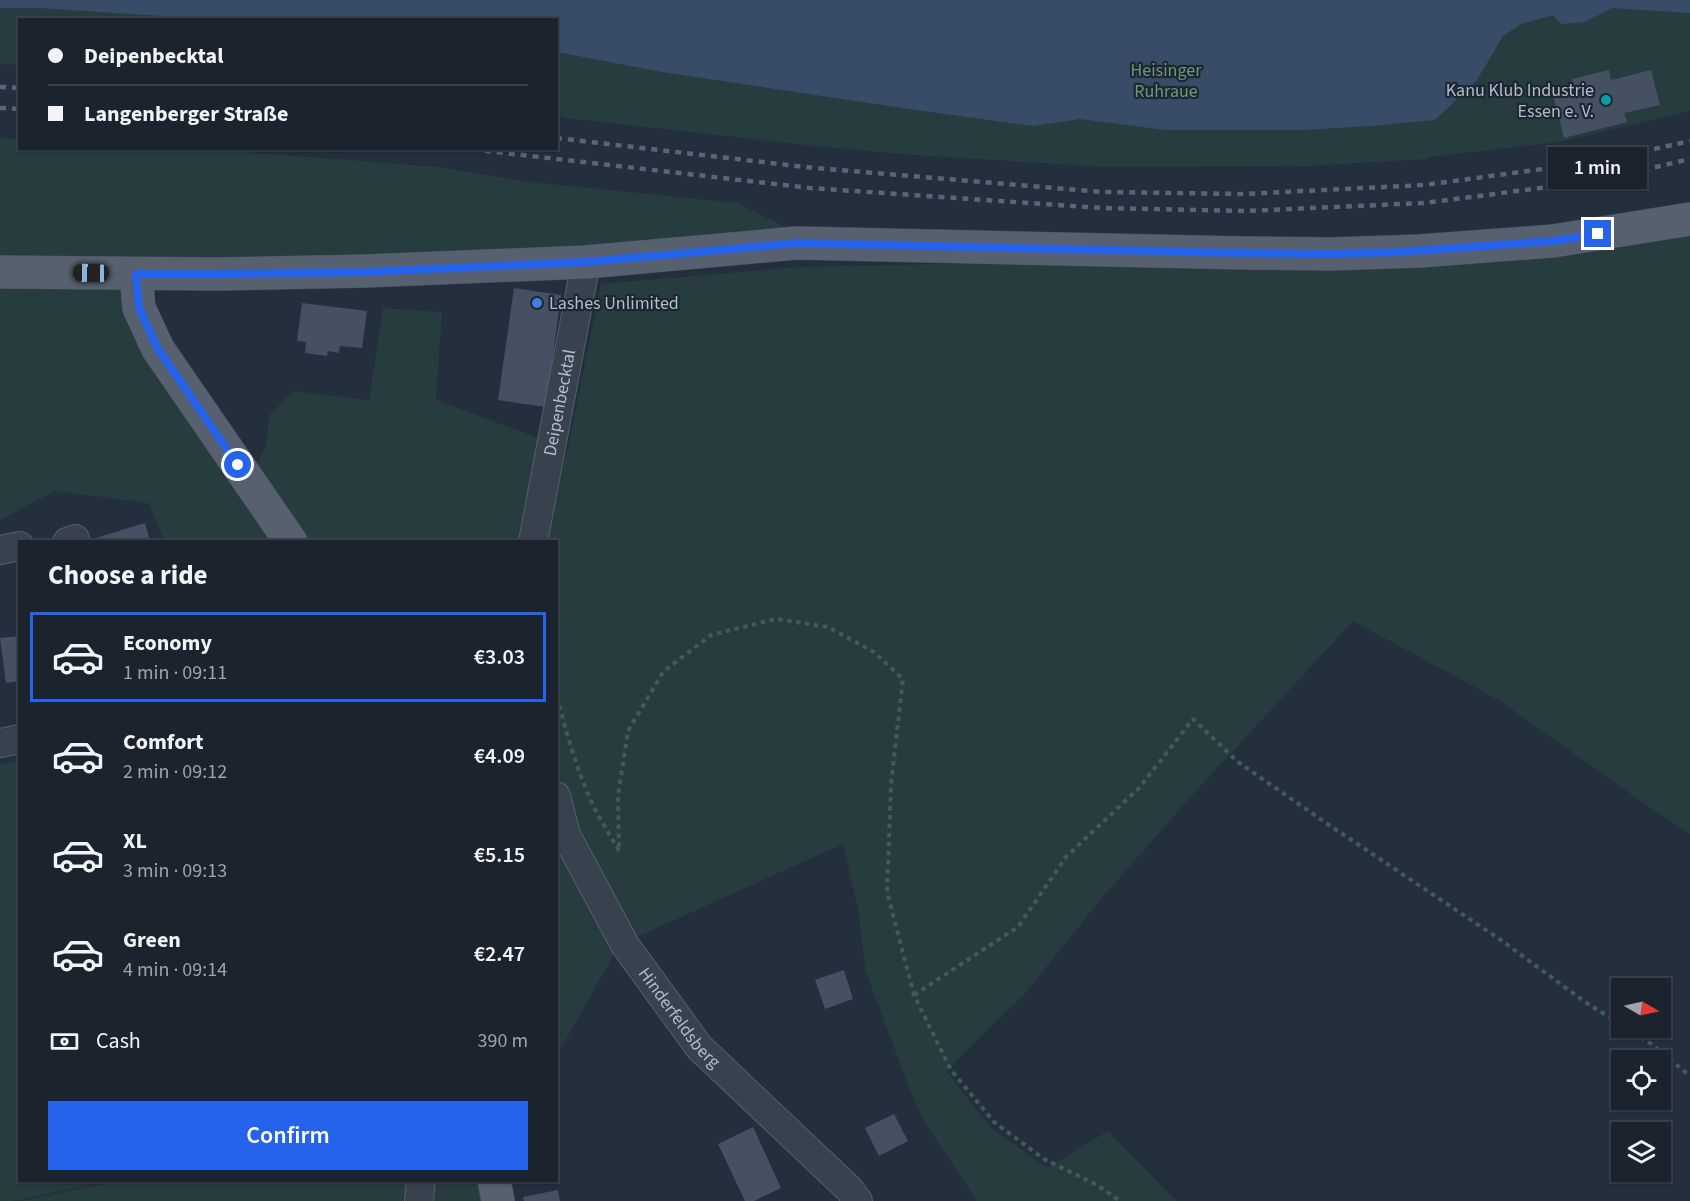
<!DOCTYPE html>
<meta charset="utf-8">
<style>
body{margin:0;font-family:"Source Sans 3",sans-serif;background:#282f3a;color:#f1f3f6;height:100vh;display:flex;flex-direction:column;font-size:22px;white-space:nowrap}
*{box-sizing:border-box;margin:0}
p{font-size:20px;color:#a0a4aa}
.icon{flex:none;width:33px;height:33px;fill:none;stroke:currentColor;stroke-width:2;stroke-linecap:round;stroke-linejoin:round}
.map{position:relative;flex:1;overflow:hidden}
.drawer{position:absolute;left:18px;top:540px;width:540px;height:642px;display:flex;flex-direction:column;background:#1b232e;border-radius:0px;box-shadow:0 2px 4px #0004,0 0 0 2px #39404a}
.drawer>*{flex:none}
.top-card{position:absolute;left:18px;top:18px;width:540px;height:132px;border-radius:0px;box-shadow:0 2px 4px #0004,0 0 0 2px #39404a;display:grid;align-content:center;height:132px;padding:0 30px;background:#1b232e}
.needle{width:39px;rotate:99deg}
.fabs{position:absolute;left:1611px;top:978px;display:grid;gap:12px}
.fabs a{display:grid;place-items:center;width:60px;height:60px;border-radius:0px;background:#1b232e;box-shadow:0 2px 4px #0004,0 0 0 2px #39404a;font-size:30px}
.end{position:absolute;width:27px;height:27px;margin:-14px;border:8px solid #2563eb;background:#fff;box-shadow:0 0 0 3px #fff}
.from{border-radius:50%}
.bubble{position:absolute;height:42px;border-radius:0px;background:#1b232e;box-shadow:0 2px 4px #0004,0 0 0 2px #39404a;font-size:20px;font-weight:600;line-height:42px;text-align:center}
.car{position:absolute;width:18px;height:36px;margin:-18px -9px;border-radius:8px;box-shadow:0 0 4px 2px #0007;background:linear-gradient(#222 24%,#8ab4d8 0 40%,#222 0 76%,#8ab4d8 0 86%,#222 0)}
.top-card b{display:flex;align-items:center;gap:21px;height:57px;font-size:22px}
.top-card b+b{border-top:2px solid #39404a}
.top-card i{width:15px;height:15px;background:#f1f3f6}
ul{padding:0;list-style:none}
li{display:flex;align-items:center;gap:18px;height:90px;margin:0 12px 9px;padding:0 18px;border:3px solid transparent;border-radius:0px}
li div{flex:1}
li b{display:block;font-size:22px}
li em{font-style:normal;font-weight:600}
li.current{border-color:#2563eb}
li>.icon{width:54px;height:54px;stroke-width:1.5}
h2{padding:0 30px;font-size:27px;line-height:72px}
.pay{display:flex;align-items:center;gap:15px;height:66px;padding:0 30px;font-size:22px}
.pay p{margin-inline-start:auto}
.primary-button{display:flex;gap:12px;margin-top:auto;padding:12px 30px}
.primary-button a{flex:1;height:69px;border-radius:0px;background:#2563eb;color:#fff;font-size:24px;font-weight:600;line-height:69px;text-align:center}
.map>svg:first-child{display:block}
.green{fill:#263c3f}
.water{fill:#394c67}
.building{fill:#455162}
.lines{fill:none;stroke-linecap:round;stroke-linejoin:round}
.minor-casing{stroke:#565f6c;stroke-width:30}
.major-casing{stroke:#414a57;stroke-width:34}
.path{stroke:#44595c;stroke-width:4;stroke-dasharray:4.5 4.5;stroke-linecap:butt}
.minor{stroke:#38414e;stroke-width:28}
.major{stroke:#56606e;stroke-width:33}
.rail{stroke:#5a6575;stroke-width:4.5;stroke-dasharray:6 6;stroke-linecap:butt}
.route{stroke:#2563eb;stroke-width:8}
.culture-dot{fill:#0f9aa8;stroke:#1d2633;stroke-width:2}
.shop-dot{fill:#3f7fe0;stroke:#1d2633;stroke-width:2}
.labels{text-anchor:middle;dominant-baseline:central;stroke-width:4.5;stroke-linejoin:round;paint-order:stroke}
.park-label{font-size:18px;fill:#6b9a76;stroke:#1d2633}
.poi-label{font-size:18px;fill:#b4bcc9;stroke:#1d2633;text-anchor:end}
.street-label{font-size:18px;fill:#b4bcc9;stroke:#1d2633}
</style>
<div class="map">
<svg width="1690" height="1201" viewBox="0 0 1690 1201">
<rect width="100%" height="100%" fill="#242f3e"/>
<path class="green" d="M0,0H1690V111L1559,142L1430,157L1429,159L1308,166L1105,167L914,155L814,146L557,117L556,20H20L19,65L0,64Z
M0,138L19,139L20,148L207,149L438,167L530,182L738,203L799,234L368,259L0,257Z
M1690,223V834L1645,804L1497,699L1353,621L1195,792L1101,899L1026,992L946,1071L990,1127L1047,1168L1108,1131L1176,1201H977L925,1123L909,1088L865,969L859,914L843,844L621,944L557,803L556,542H544L568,447L601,284L798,267L1241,258Z
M0,270L135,276L136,305L288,541H164L149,503L55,491L0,520Z
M383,308L442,312L436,400L549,442L532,541H292L248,478L265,449L269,416L293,391L369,400Z
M19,760L20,1180L109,1181L13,1201H0V765Z
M556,812L619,945L563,1045L557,1051Z
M123,1180L492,1181L496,1201H21Z"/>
<path class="water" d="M0,0H1690V13L1612,8L1585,22L1561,24L1553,15L1521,24L1503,36L1477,80L1435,120L1371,126L1302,130H1166L1080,119L1033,126L909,109L662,72L557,52L556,20H223L39,8H0Z"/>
<path class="building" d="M1609,70L1611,80L1651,70L1660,105L1624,113L1627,122L1564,138L1553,95L1575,90L1572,79Z
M514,288L561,295L546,407L498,400Z
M302,303L367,311L362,348L340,346L339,353L328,351L327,356L305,353L306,342L297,341Z
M145,523L150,542H86V541Z
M20,636V681L6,683L0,638Z
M844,970L853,999L825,1009L815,980Z
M894,1114L908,1141L879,1156L865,1128Z
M753,1127L781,1188L754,1201H745L718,1144Z
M558,1190L560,1201H524L523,1197Z"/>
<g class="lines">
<defs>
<g id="minor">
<path d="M67,542L75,539"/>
<path id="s1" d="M533,542L586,262"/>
<path d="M0,550L20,546"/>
<path d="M0,743L20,739"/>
<path id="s2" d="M556,796L566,835L625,945L699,1047L849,1189L858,1201"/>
<path d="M419,1201L421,1180"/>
</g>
<path id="major" d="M0,272L218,274L366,271L586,262L797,243L1243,253L1330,254L1420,251L1553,241L1690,219
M136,274L139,308L158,349L291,542
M494,1180L498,1201"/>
</defs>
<use href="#minor" class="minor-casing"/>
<use href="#major" class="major-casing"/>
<path class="path" d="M556,688C563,726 580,781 598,815C605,827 612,839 619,851L618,796L628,731L663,672L711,635L776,619L828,627L874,652L903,679L891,784L887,892L914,995L951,1070L994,1122L1044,1159L1097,1185L1120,1201
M914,995L1018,927L1066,857L1139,788L1193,719L1238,762L1329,825L1498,938L1585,1002L1622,1025
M1625,1028L1650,1043L1690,1076"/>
<use href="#minor" class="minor"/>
<use href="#major" class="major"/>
<path class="rail" d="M0,87L20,88
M0,108L20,109
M556,138L814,168L1103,192L1244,194L1424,185L1595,162L1690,141
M461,148L810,188L1102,208L1245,211L1424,203L1596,181L1690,159"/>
</g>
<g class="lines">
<path class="route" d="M238,465L158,349L139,308L136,274H218L366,272L586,262L797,243L1243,253L1330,254L1398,252L1553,241L1598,234"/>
</g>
<circle class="culture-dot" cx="1606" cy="100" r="6"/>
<circle class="shop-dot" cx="537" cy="303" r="6"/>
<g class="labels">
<g class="park-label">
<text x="1166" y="70">Heisinger<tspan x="1166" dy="21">Ruhraue</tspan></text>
</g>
<g class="poi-label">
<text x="1594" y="90">Kanu Klub Industrie<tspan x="1594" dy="21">Essen e. V.</tspan></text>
<text x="549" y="303" text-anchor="start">Lashes Unlimited</text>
</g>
<g class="street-label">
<text stroke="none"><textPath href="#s1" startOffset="142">Deipenbecktal</textPath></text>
<text stroke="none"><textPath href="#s2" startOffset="256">Hinderfeldsberg</textPath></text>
</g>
</g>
</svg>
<div class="fabs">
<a><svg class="needle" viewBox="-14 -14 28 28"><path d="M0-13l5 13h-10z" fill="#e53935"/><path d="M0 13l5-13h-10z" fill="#a0a4aa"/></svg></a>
<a><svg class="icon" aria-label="locate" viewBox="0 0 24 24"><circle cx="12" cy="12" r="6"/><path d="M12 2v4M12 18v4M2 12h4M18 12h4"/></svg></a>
<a><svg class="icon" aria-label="layers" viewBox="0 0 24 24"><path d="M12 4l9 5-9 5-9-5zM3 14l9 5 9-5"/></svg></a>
</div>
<i class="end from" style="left:238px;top:465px"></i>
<i class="end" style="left:1598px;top:234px"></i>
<div class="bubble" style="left:1548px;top:147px;width:99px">1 min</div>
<i class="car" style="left:91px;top:273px;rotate:271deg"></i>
<div class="top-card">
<b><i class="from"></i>Deipenbecktal</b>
<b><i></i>Langenberger Straße</b>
</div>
<section class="drawer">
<h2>Choose a ride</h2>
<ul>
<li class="current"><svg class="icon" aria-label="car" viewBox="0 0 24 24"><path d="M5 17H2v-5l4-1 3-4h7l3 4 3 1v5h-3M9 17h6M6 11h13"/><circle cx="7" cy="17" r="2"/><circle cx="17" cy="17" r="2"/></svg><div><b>Economy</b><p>1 min · 09:11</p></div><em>€3.03</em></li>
<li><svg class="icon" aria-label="car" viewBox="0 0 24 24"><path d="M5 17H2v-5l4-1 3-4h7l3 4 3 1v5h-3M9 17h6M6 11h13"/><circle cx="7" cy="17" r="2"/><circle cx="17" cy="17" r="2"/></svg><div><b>Comfort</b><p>2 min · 09:12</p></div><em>€4.09</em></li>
<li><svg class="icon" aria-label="car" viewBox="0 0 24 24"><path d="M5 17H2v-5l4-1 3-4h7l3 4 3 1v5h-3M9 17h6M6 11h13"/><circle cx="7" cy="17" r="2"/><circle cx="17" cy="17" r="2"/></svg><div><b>XL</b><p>3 min · 09:13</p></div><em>€5.15</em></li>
<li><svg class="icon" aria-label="car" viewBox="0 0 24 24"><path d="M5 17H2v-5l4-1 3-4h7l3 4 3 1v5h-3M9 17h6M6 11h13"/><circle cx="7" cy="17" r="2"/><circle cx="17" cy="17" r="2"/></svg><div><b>Green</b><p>4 min · 09:14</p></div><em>€2.47</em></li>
</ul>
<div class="pay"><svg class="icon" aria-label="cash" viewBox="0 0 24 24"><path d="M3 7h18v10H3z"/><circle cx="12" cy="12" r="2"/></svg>Cash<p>390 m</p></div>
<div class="primary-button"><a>Confirm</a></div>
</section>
</div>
